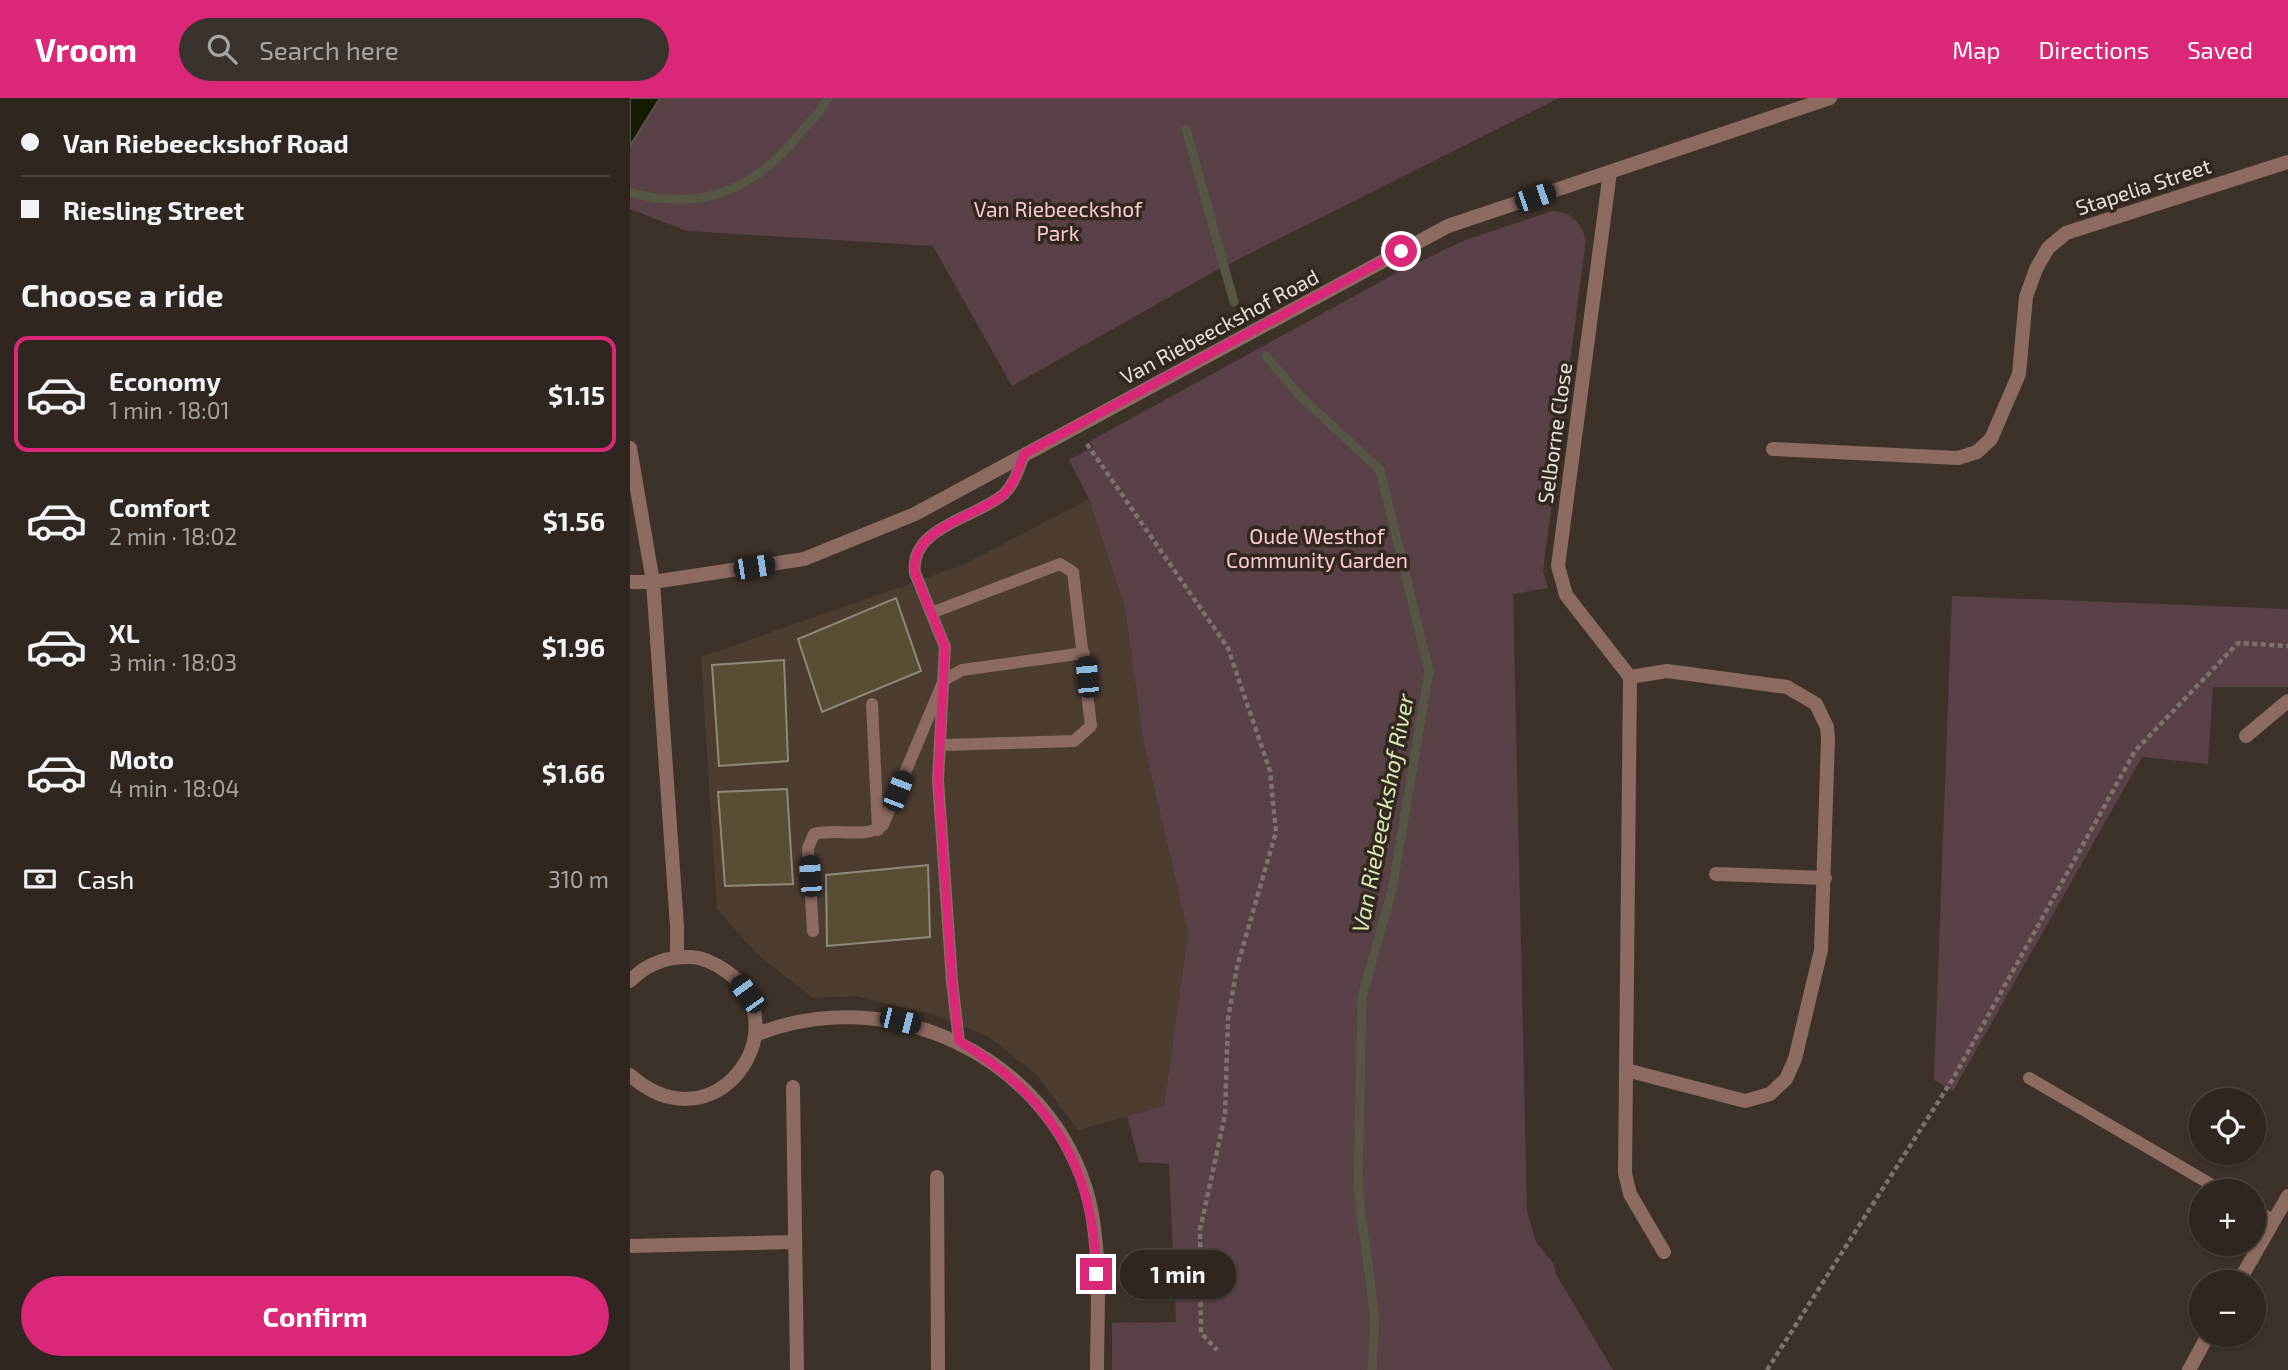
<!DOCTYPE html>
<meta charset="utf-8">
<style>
body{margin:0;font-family:"Exo 2",sans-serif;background:#3a322c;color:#f1f3f6;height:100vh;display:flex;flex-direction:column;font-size:26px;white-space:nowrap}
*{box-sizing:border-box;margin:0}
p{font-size:23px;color:#a7a5a4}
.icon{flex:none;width:38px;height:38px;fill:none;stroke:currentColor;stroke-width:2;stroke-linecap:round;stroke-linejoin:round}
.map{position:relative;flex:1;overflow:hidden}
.sheet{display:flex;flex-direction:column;background:#2e261f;width:630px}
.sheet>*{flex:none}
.banner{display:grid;align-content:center;height:154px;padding:0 21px;background:#2e261f}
.controls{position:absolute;left:1559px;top:990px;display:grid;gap:14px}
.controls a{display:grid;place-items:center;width:77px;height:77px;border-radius:50%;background:#2e261f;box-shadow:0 2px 5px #0004,0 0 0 2px #49433d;font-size:35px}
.end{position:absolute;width:32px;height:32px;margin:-16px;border:9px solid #db2777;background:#fff;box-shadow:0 0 0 4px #fff}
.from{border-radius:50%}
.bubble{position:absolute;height:49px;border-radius:24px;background:#2e261f;box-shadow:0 2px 5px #0004,0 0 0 2px #49433d;font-size:23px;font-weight:700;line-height:49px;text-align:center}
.car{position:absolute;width:21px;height:42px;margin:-21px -10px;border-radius:9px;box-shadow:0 0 5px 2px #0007;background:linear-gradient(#222 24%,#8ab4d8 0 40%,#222 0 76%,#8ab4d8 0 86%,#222 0)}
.banner b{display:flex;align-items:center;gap:24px;height:66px;font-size:26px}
.banner b+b{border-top:2px solid #49433d}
.banner i{width:18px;height:18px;background:#f1f3f6}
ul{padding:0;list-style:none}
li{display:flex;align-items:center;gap:21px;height:116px;margin:0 14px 10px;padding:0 7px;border:4px solid transparent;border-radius:14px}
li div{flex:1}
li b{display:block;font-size:26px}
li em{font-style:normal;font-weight:700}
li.selected{border-color:#db2777}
li>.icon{width:63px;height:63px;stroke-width:1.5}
h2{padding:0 21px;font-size:32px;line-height:84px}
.pay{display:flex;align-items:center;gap:18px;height:77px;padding:0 21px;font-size:26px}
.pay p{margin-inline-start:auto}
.primary-button{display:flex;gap:14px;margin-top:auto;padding:14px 21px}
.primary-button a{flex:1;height:80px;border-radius:42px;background:#db2777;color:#fff;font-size:28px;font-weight:700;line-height:80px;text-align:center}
header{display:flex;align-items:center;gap:42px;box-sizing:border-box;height:98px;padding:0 35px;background:#db2777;color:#fff}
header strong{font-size:33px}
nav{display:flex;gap:38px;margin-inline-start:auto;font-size:24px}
.search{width:490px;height:63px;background:#3a322c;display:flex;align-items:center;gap:18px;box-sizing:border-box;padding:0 24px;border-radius:38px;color:#a7a5a4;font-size:26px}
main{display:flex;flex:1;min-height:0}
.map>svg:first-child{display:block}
.built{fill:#4c3d30}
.green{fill:#594147}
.water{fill:#161c04;stroke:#555744;stroke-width:2}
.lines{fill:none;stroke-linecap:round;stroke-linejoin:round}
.stream{stroke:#555744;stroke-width:9}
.building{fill:#574e33;stroke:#8e8a7b;stroke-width:2}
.path{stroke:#7d736b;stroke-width:4.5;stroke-dasharray:5 3.5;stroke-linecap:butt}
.service{stroke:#8d6a62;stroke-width:12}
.minor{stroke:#8d6a62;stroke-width:14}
.tertiary{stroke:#8d6a62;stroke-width:14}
.route{stroke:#db2777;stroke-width:9}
.labels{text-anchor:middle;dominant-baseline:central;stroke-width:7;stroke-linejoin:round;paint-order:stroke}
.street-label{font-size:21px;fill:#e8e1db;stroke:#32281f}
.park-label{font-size:21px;fill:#fbc9d5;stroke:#32281f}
.water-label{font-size:23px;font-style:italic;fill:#daeab4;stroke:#32281f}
</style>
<header>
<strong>Vroom</strong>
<div class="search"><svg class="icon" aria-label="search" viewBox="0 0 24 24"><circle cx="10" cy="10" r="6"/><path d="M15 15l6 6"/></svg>Search here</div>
<nav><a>Map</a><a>Directions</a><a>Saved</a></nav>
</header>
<main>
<section class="sheet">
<div class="banner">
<b><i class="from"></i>Van Riebeeckshof Road</b>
<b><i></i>Riesling Street</b>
</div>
<h2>Choose a ride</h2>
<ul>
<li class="selected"><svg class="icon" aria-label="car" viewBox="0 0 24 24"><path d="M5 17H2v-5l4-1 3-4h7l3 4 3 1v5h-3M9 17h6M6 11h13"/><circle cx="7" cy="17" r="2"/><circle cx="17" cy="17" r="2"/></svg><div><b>Economy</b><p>1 min · 18:01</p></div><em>$1.15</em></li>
<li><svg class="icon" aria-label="car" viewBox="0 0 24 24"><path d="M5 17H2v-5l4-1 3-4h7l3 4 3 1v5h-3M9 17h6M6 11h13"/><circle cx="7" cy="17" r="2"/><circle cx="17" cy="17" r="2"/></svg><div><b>Comfort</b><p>2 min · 18:02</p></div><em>$1.56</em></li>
<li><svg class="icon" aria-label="car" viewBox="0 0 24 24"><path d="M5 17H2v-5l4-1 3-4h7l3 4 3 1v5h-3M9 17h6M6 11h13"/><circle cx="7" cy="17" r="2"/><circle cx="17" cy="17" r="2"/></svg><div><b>XL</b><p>3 min · 18:03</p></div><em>$1.96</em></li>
<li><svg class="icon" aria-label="car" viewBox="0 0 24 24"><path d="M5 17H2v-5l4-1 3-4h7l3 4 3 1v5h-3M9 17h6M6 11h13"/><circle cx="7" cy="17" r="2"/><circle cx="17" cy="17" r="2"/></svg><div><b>Moto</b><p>4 min · 18:04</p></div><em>$1.66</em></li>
</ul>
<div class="pay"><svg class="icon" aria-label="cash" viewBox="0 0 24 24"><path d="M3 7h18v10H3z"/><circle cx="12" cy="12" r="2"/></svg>Cash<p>310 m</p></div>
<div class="primary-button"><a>Confirm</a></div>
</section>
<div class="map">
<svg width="1658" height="1272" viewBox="0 0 1658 1272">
<rect width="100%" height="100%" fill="#3d3229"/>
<path class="built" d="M459,401L495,510L513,642L558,835L534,1008L448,1032L406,976L359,939L308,918L226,898L183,900L127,856L87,811L71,559L333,467Z"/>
<path class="green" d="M0,0H929L587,172L382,288L303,148L57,133L0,111Z
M922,113C941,114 950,123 956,141L913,473L918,490L883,496L897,1113L906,1144L923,1165L927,1178L983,1272H482V1225L546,1224L539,1066L509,1064L497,1018L534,1008L558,835L513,642L495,510L459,401L439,362L463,349L460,343L770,173L833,143Z
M1322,498L1658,511V589H1583L1578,666L1512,659L1323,993L1304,982Z"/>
<path class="water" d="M0,0H30L0,48Z"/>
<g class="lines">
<path class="stream" d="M556,31L604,204
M0,94C72,115 126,91 171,34C180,24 192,13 198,0
M636,258L670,298L750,372L799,573L762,793L732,899L728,1091L745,1222L742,1272"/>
</g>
<path class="building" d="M266,500L291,573L192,614L168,541Z
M154,562L158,663L89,668L82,567Z
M157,691L163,786L95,788L88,694Z
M298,767L300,839L197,848L196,777Z"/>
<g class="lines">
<path class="path" d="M457,346L598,550L640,673L646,734L607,869L598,921L595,1017L570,1132L571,1235L587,1252
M1137,1272L1324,979L1505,653L1608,545L1658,548"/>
<path class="service" d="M301,515L430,466L443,474L461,628L444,643L312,647
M242,606L248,732
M183,833L178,750L184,736C205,729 235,742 253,727L314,582L332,572L454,555
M329,943L322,883L308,682L315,549L285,475C279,429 346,420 374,396C385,385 389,370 394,357
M1399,980L1594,1094
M1624,1111L1644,1123"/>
<path class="minor" d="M980,74L928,468L936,497L1000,579L995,1075L1000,1096L1034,1154
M0,350L23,484L47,828V858
M1143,351L1328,360L1347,354L1361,341L1389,276L1396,199L1406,171L1418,150L1436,135L1658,64
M1616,638L1658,603
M1086,776L1195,780
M0,883C17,865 37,858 62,859C75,860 86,866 96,873C173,928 85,1053 0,977
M125,937C259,882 422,959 459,1102C472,1156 467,1217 467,1272
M996,972L1115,1003L1140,996L1156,981L1165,961L1191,852L1198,641L1197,629L1186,606L1157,589L1037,573L1000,579
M163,989L167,1272
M307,1079L308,1272
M0,1148L165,1144
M1608,1185L1658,1098
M1559,1272L1578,1237"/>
<path class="tertiary" d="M0,484H23L174,461L285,416L818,128L1200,0"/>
</g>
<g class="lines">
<path class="route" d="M466,1176C465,1069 420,998 329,943L322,883L308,682L315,549L285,475C279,429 346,420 374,396C385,385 389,370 394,356L771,153"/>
</g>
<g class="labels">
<g class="street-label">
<text transform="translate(1513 88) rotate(-18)">Stapelia Street</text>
<text transform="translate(589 228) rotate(-28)">Van Riebeeckshof Road</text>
<text transform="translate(924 335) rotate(-82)">Selborne Close</text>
</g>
<g class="park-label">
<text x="428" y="110">Van Riebeeckshof<tspan x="428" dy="24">Park</tspan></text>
<text x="687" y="437">Oude Westhof<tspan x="687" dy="24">Community Garden</tspan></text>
</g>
<g class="water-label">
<text transform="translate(752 715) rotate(-79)">Van Riebeeckshof River</text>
</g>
</g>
</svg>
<div class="controls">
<a><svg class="icon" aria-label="locate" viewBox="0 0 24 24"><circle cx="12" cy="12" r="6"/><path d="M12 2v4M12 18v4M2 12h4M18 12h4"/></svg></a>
<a>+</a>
<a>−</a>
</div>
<i class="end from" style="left:771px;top:153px"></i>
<i class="end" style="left:466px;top:1176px"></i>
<div class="bubble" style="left:490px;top:1152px;width:116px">1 min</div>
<i class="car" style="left:905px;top:99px;rotate:71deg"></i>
<i class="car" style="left:124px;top:469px;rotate:81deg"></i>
<i class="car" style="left:457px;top:579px;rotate:355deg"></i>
<i class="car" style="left:268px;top:693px;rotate:21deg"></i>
<i class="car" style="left:180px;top:778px;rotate:356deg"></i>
<i class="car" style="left:117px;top:896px;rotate:324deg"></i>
<i class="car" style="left:270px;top:923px;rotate:104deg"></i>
</div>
</main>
